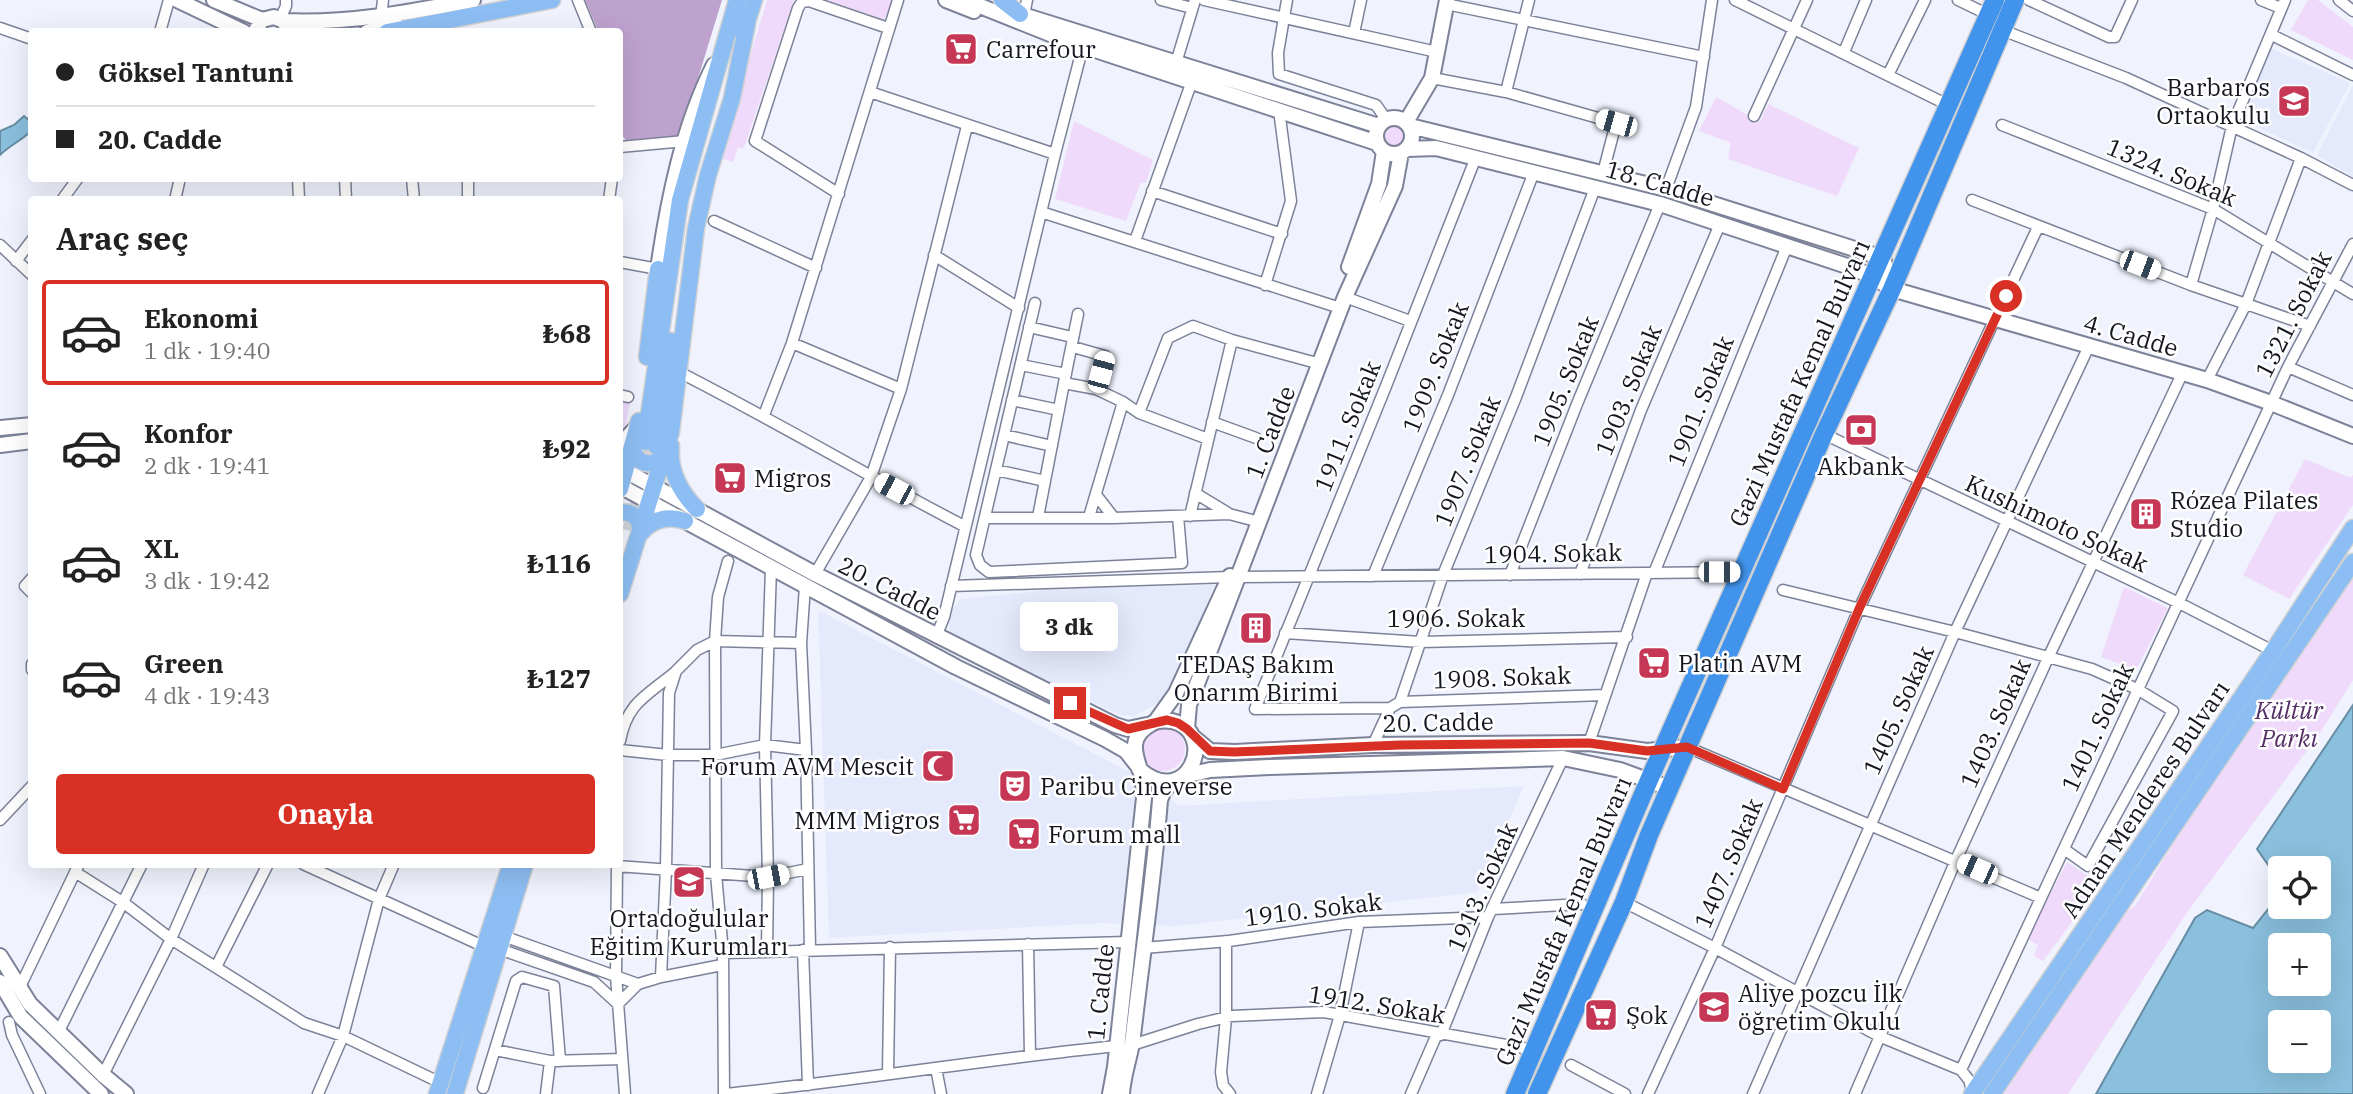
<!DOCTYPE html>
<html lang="tr">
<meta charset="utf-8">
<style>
body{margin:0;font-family:"IBM Plex Serif",serif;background:#f2f2f2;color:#222;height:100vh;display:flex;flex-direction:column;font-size:26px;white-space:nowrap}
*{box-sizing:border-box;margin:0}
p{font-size:23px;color:#767676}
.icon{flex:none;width:38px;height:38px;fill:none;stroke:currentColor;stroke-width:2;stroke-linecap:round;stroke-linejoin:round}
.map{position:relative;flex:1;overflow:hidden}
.sheet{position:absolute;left:28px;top:196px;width:595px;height:672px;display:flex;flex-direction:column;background:#fff;border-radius:7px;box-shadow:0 7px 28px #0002}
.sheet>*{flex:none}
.hud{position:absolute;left:28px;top:28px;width:595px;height:154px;border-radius:7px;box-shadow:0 7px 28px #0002;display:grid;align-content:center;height:154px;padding:0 28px;background:#fff}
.controls{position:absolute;left:2268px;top:856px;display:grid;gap:14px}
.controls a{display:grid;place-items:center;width:63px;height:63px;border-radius:7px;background:#fff;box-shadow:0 7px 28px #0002;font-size:35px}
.end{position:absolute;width:32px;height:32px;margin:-16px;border:9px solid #d93025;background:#fff;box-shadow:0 0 0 4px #fff}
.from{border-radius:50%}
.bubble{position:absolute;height:49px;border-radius:7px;background:#fff;box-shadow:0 7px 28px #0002;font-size:23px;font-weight:700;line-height:49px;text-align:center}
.car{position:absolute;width:21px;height:42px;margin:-21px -10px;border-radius:9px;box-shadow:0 0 5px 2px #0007;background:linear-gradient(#fff 24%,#345 0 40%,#fff 0 76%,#345 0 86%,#fff 0)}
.hud b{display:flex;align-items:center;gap:24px;height:66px;font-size:26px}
.hud b+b{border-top:2px solid #e0e0e0}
.hud i{width:18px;height:18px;background:#222}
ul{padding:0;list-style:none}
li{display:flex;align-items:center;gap:21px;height:105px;margin:0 14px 10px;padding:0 14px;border:4px solid transparent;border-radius:7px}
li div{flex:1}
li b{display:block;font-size:26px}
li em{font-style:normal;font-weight:700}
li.selected{border-color:#d93025}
li>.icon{width:63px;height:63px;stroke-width:1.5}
h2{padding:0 28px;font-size:32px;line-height:84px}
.primary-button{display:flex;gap:14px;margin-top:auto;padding:14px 28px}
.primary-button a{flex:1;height:80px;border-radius:7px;background:#d93025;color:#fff;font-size:28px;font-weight:700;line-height:80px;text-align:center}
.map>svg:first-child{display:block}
.built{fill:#e4e9fc}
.green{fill:#efdafb}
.forest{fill:#bea2ce}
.water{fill:#8abfdd;stroke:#678da4;stroke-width:2;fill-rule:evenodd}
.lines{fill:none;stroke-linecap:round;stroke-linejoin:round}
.primary-tunnel{stroke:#cfd2dc;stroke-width:16;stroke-dasharray:16 8;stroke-linecap:butt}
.street-casing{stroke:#7c8298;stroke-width:13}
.secondary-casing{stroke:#7c8298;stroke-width:18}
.primary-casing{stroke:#d0d1d2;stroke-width:19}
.highway-casing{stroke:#d0d1d2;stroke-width:21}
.street{stroke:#fff;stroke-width:10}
.secondary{stroke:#fff;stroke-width:14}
.primary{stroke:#8dbef3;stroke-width:16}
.highway{stroke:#4193eb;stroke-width:18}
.route{stroke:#d93025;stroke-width:9}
.labels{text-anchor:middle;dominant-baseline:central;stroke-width:5;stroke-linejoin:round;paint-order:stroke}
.poi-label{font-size:24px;fill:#151720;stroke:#fff;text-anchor:start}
.street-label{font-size:24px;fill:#151720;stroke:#fff}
.park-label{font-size:24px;font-style:italic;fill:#542f67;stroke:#fff}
</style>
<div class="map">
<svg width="2353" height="1094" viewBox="0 0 2353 1094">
<rect width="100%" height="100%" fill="#f0f3fd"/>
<path class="built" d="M2270,48L2350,83L2313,153L2239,118Z
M2353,85V177L2317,155Z
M1214,585L1177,678L1161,701L1134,716L1120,715L950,635L948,619L952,610L961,599L1056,589Z
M818,610L1143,779L1179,806L1524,786L1477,892L1175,926L1103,923L829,938Z"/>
<path class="green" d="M767,0H794L744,148H738L733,162L720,158Z
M816,0H892L884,21Z
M2308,0H2318L2353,27V60L2291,30Z
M1716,97L1760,122L1768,104L1859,148L1837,196L1728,159L1731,143L1699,131Z
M1074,121L1153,160L1146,183L1141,182L1126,221L1055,199Z
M1381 136a12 12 0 1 1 24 0a12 12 0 1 1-24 0Z
M620,400L630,402L625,430L620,433Z
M2305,459L2351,478L2353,474V505L2289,599L2243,575Z
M2353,577V680L2320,733L2188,911L2068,1094H2002L2127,911L2135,906L2176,839Z
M2124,587L2168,608L2136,670L2101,657Z
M1141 749a22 22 0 1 1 44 0a22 22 0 1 1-44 0Z
M2067,862L2100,884L2043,961L2034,956L2038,945L2027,939Z"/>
<path class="forest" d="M585,0H722L680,137L627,142L621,134L620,32L598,31Z"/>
<path class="water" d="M24,116L31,122V131C21,141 10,145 0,155V131L14,125Z
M2353,705V1094H2096L2195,918L2207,910L2253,928L2280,894V906H2319V868H2280V882L2257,849ZM2280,945H2319V984H2280ZM2280,1022H2319V1060H2280Z"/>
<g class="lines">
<path class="primary-tunnel" d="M620,521L643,448
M630,531L655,450"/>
<defs>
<path id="street" d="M578,0L591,32
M1161,0L1192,8
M1204,0L1437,52
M1287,0L1278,53L1279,74L1376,105L1386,119
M1735,0L1948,105
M1958,0L1989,15
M2029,0L2109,37H2115L2132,0
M2261,0L2281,8
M2339,0L2353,11
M1446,4L1704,57
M1024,15L1027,0
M381,17L383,0
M280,19L286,6V0
M0,28L32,39
M2002,30L2126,78L2301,158L2353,185
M160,32L169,0
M1354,33L1361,0
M2272,35L2353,75
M1844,52L1866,0
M1176,63L1195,0
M1888,75L1925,0
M1432,78L1506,92L1616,123L1603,173
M870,92L1055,154
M1506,92L1529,0
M1754,116L1807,0
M2002,125L2213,209L2353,294
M620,147L685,141
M298,178L299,200
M345,178L346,200
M412,178L414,200
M468,178V200
M1666,189L1696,107L1712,0
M1152,191L1282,234
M839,194L755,141L798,8L802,2L809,1L888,28
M62,200L78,178
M175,200L180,178
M609,200L612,178
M1972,200L2191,285L2310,326
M1041,212L1334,306
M714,221L816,268
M1135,241L1192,81
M0,245L32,275
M934,255L1019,308
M16,261L32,240
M620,262L658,269
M1265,285L1291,201L1279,110
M2191,285L2213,209L2232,126L2285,0
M1345,297L1410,321
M1035,303L976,555L980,565L989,572L1182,563L1178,516
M1029,327L1072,337
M792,343L901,389
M1073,347L1105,356L1096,389
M1021,365L1066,374
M2288,367L2353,395
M679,372C775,421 868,476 964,526
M2207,380L2246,304L2301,158
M1064,383L1078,314
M620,395L628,397
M1012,400L1059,410
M1139,413L1168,338L1193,326L1232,340L1313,362
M764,415L792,343L898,0
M1212,422L1256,438
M1824,434L2179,603L2273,651
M1004,435L1052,446
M996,470L1045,481
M1195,493L1228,513
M1097,496L1114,518
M1190,516L1232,340
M1038,517L1064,383L1096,389L1123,402L1139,413L1208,439
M1089,517L1123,402
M985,518H1114L1229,514L1252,520
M1654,573L1787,246
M815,574L871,477L901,389L967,126
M1580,574L1641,410L1720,224
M1510,575L1577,404L1660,204
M1373,576L1448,395L1534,172
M1239,577L1741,572
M32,578L25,586L32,593
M805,586L801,643L806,750L810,949
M951,586L1230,577
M1783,590L1955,632L2092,669L2137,689L2173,711L2088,866L2064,849
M1285,633L1421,642L1627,637
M936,637L944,617L1055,154L1083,46
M32,664V670
M1400,702L1605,695
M1390,708L1255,709L1386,386L1476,157
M620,741C627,703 646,696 674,673
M1589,743L1647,573
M1373,745L1390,708L1400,702L1443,575L1516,397L1595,188
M1687,747L2041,898
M620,750L668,755H715L765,745L806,750
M0,820L32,786
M303,864L485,947
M617,864L616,976L625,1094
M617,866L768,877L808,869
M75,872L124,903L171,939L304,1023L343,1036L441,1083
M1624,902L1715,948L1881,1037L1961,1070L1969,1080L1973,1093
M1493,909L1582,904
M503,936L638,984
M1226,941V1018L1221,1072L1223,1085L1230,1094
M1028,944L1030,1055
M1143,948L1229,941L1359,922L1488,917
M499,949L594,982L618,1004
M803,950L808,1085
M767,952L768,877L765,745L771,568
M723,953L1127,942
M216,967L268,864
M661,977L666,869L669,693L676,671L697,650L715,641L801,643
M19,989L79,864
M618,1004L638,984L661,977L722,965
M9,1022L12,1035L40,1094
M59,1031L142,864
M1441,1035L1488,917L1563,758
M1132,1045L1198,1024L1232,1016L1324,1012L1534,1050
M495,1050L550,1061L622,1059
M1571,1065L1625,1094
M936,1068L941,1094
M1961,1070L2288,367L2353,244
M888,1074L890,947
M103,1075L171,939L204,864
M483,1088L516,981L522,977L554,986L560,1061
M318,1094L343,1036L379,899L394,864
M546,1094L550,1061
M724,1094L723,953L716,874L715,641L718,597L728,561
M724,1094C856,1081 986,1059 1117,1046
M1317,1094L1340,1015L1359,922
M1411,1094L1437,1034
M1648,1094L1715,948L1859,609L2038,227
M1753,1094L1955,632L2089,346
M1855,1094L1956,860L2048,658L2182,374"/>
<path id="secondary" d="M177,0L244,32
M214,0L262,20
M946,0L974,11
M965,0L1065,40L1377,143
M1023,15L1379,126
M284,21C349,24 410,12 473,0
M255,32L262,20L274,17L284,21L289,32
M367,32L396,25
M1376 136a18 18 0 1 1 36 0a18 18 0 1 1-36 0Z
M1406,122L1432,78L1447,0
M1410,126L1666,189L1883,258L1892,289
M1407,149L1436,148L1660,204L1853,268L1873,277L1892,289L2207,380L2271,403L2353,436
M1349,267L1379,184L1384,151
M658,269C668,200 682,129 714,65
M0,428L32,425
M0,445L32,441
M620,445L637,427
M620,468L815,574L1115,725L1128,729L1147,725
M620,486L956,667L1105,739L1126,751L1137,765
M1156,721L1176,693L1230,576
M1187,729L1189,705L1345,297L1395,186L1401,153
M1193,737L1210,751L1235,752L1373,745L1589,743L1647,751L1687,747
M1184,776L1210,770L1269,767L1563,758L1620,770L1669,788
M0,956L30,1004L103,1075L126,1094
M0,982L21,1017L101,1094
M1110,1094L1115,1067L1144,798C1143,791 1144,783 1142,776C1136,756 1126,738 1151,724C1157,720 1165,720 1172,721C1219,732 1188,812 1139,769
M1122,1094C1123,1074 1131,1055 1133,1036C1142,957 1154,879 1160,800L1164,790L1175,780"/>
<path id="primary" d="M1002,0L1020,14
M387,32L552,0
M743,34L754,0
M647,357L658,269
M645,442L680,200L737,0
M656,446L671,341
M671,446C669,470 680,492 697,509
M632,449C638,466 654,468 665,454
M620,489L639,421
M620,513C631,511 640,517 640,530
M640,534C652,519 667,515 685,521
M620,594L671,432L696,228L708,175L732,98L747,24
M437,1094L511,864
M455,1094L525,864
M1972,1094L2273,651L2353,528
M1992,1094L2353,562"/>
<path id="highway" d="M1515,1094L1649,780L1995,0
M1537,1094L1624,902L1649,835L1824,434L1892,289L2015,0"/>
</defs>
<use href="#street" class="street-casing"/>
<use href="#secondary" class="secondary-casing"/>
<use href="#primary" class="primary-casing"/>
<use href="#highway" class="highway-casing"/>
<use href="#street" class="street"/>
<use href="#secondary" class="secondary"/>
<use href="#primary" class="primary"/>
<use href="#highway" class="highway"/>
</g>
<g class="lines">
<path class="route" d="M1070,703L1128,729L1167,720L1178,723L1187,729L1210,751L1234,752L1400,745L1589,743L1647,751L1687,747L1783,789L1859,609L2006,296"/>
</g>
<defs>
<symbol id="supermarket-square" viewBox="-11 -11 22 22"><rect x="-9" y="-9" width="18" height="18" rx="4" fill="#c63655" stroke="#fff"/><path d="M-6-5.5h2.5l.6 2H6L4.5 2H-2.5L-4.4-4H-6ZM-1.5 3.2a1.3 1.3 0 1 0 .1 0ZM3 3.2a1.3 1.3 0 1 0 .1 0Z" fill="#fff"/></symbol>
<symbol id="school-square" viewBox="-11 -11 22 22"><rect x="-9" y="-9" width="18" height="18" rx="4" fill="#c63655" stroke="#fff"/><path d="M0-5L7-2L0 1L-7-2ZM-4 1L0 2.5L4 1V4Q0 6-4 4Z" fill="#fff"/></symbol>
<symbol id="bank-square" viewBox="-11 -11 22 22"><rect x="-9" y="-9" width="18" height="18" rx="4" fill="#c63655" stroke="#fff"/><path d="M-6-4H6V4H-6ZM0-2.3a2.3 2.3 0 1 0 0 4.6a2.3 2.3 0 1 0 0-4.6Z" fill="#fff"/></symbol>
<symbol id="building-square" viewBox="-11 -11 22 22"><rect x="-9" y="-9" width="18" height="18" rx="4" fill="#c63655" stroke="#fff"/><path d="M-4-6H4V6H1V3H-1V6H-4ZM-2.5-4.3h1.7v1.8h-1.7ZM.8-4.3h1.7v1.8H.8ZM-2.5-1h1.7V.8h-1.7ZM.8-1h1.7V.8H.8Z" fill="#fff"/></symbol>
<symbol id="mosque-square" viewBox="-11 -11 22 22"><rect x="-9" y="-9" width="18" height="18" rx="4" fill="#c63655" stroke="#fff"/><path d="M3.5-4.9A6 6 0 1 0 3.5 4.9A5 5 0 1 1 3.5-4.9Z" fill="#fff"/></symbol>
<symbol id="theatre-square" viewBox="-11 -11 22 22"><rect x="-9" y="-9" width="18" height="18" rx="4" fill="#c63655" stroke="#fff"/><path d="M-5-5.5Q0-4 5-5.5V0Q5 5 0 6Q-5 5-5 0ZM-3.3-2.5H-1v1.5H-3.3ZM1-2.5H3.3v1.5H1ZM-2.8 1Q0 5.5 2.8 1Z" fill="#fff"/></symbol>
</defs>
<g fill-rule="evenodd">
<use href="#supermarket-square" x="942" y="30" width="38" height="38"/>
<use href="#school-square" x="2275" y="82" width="38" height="38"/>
<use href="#bank-square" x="1842" y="411" width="38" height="38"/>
<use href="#supermarket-square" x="711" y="459" width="38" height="38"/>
<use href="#building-square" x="2127" y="495" width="38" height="38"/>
<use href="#building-square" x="1237" y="609" width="38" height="38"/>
<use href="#supermarket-square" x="1635" y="644" width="38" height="38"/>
<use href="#mosque-square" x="919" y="747" width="38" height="38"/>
<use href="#theatre-square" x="996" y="767" width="38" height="38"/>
<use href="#supermarket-square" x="945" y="801" width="38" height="38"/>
<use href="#supermarket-square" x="1005" y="815" width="38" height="38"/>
<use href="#school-square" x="670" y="863" width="38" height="38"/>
<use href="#school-square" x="1695" y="988" width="38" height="38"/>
<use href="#supermarket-square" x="1582" y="996" width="38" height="38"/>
</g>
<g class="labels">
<g class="poi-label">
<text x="986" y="49">Carrefour</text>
<text x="2270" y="87" text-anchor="end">Barbaros<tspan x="2270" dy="28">Ortaokulu</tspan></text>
<text x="1861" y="466" text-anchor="middle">Akbank</text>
<text x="754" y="478">Migros</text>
<text x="2170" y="500">Rózea Pilates<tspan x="2170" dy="28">Studio</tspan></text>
<text x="1678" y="663">Platin AVM</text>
<text x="1256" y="664" text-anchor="middle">TEDAŞ Bakım<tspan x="1256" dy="28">Onarım Birimi</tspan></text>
<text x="914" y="766" text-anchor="end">Forum AVM Mescit</text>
<text x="1040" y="786">Paribu Cineverse</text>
<text x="940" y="820" text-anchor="end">MMM Migros</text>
<text x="1048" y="834">Forum mall</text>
<text x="689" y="918" text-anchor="middle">Ortadoğulular<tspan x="689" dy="28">Eğitim Kurumları</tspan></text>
<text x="1738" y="993">Aliye pozcu İlk<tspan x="1738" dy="28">öğretim Okulu</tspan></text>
<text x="1626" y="1015">Şok</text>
</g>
<g class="street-label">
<text transform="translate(2172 172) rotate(23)">1324. Sokak</text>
<text transform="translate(1660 183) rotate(16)">18. Cadde</text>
<text transform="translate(2293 314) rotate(-63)">1321. Sokak</text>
<text transform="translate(2131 335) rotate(16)">4. Cadde</text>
<text transform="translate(1435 367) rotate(-68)">1909. Sokak</text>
<text transform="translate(1565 381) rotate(-68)">1905. Sokak</text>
<text transform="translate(1799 383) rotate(-66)">Gazi Mustafa Kemal Bulvarı</text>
<text transform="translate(1628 390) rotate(-68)">1903. Sokak</text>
<text transform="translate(1700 401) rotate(-68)">1901. Sokak</text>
<text transform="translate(1347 426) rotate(-68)">1911. Sokak</text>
<text transform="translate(1270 432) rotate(-69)">1. Cadde</text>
<text transform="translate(1467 461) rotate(-68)">1907. Sokak</text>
<text transform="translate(2057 523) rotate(25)">Kushimoto Sokak</text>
<text transform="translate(1553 553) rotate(-1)">1904. Sokak</text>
<text transform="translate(890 588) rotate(27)">20. Cadde</text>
<text x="1456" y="618">1906. Sokak</text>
<text transform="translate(1502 677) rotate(-2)">1908. Sokak</text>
<text transform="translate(1898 710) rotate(-66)">1405. Sokak</text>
<text transform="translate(1438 722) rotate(-1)">20. Cadde</text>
<text transform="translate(1995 723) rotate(-66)">1403. Sokak</text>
<text transform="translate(2097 727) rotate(-65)">1401. Sokak</text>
<text transform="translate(2145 799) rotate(-56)">Adnan Menderes Bulvarı</text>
<text transform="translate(1728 863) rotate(-67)">1407. Sokak</text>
<text transform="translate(1482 887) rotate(-66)">1913. Sokak</text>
<text transform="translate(1313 909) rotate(-7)">1910. Sokak</text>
<text transform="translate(1563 921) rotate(-67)">Gazi Mustafa Kemal Bulvarı</text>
<text transform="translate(1100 992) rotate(-84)">1. Cadde</text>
<text transform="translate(1377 1004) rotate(9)">1912. Sokak</text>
</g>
<g class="park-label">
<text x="2289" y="710">Kültür<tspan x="2289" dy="28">Parkı</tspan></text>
</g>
</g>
</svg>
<div class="controls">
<a><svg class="icon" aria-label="locate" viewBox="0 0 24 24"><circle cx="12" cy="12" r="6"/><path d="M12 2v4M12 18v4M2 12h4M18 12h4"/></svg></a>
<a>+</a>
<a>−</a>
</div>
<i class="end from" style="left:2006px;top:296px"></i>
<i class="end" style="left:1070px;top:703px"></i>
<div class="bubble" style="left:1020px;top:602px;width:98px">3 dk</div>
<i class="car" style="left:1616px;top:123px;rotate:286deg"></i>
<i class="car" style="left:2140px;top:265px;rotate:111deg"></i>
<i class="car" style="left:1101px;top:372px;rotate:15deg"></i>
<i class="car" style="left:894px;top:489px;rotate:298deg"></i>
<i class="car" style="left:1719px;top:572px;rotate:90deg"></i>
<i class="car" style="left:1977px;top:869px;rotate:294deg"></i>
<i class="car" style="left:768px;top:877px;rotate:79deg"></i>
<div class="hud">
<b><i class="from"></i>Göksel Tantuni</b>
<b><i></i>20. Cadde</b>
</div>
<section class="sheet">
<h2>Araç seç</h2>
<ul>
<li class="selected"><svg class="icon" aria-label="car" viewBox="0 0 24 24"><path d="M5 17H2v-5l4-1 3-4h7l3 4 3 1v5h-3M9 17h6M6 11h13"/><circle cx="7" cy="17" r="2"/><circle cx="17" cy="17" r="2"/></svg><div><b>Ekonomi</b><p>1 dk · 19:40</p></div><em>₺68</em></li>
<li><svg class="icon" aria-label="car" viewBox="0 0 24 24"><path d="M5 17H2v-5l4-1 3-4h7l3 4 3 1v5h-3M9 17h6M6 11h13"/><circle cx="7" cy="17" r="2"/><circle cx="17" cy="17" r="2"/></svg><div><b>Konfor</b><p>2 dk · 19:41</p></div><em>₺92</em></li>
<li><svg class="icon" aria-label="car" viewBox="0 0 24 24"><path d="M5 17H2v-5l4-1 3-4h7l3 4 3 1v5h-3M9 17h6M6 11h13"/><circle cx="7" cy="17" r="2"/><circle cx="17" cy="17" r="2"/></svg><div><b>XL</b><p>3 dk · 19:42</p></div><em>₺116</em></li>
<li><svg class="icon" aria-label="car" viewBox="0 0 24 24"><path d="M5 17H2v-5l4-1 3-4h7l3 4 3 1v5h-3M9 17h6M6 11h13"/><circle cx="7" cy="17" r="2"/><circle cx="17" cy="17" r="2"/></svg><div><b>Green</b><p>4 dk · 19:43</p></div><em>₺127</em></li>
</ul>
<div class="primary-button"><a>Onayla</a></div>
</section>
</div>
